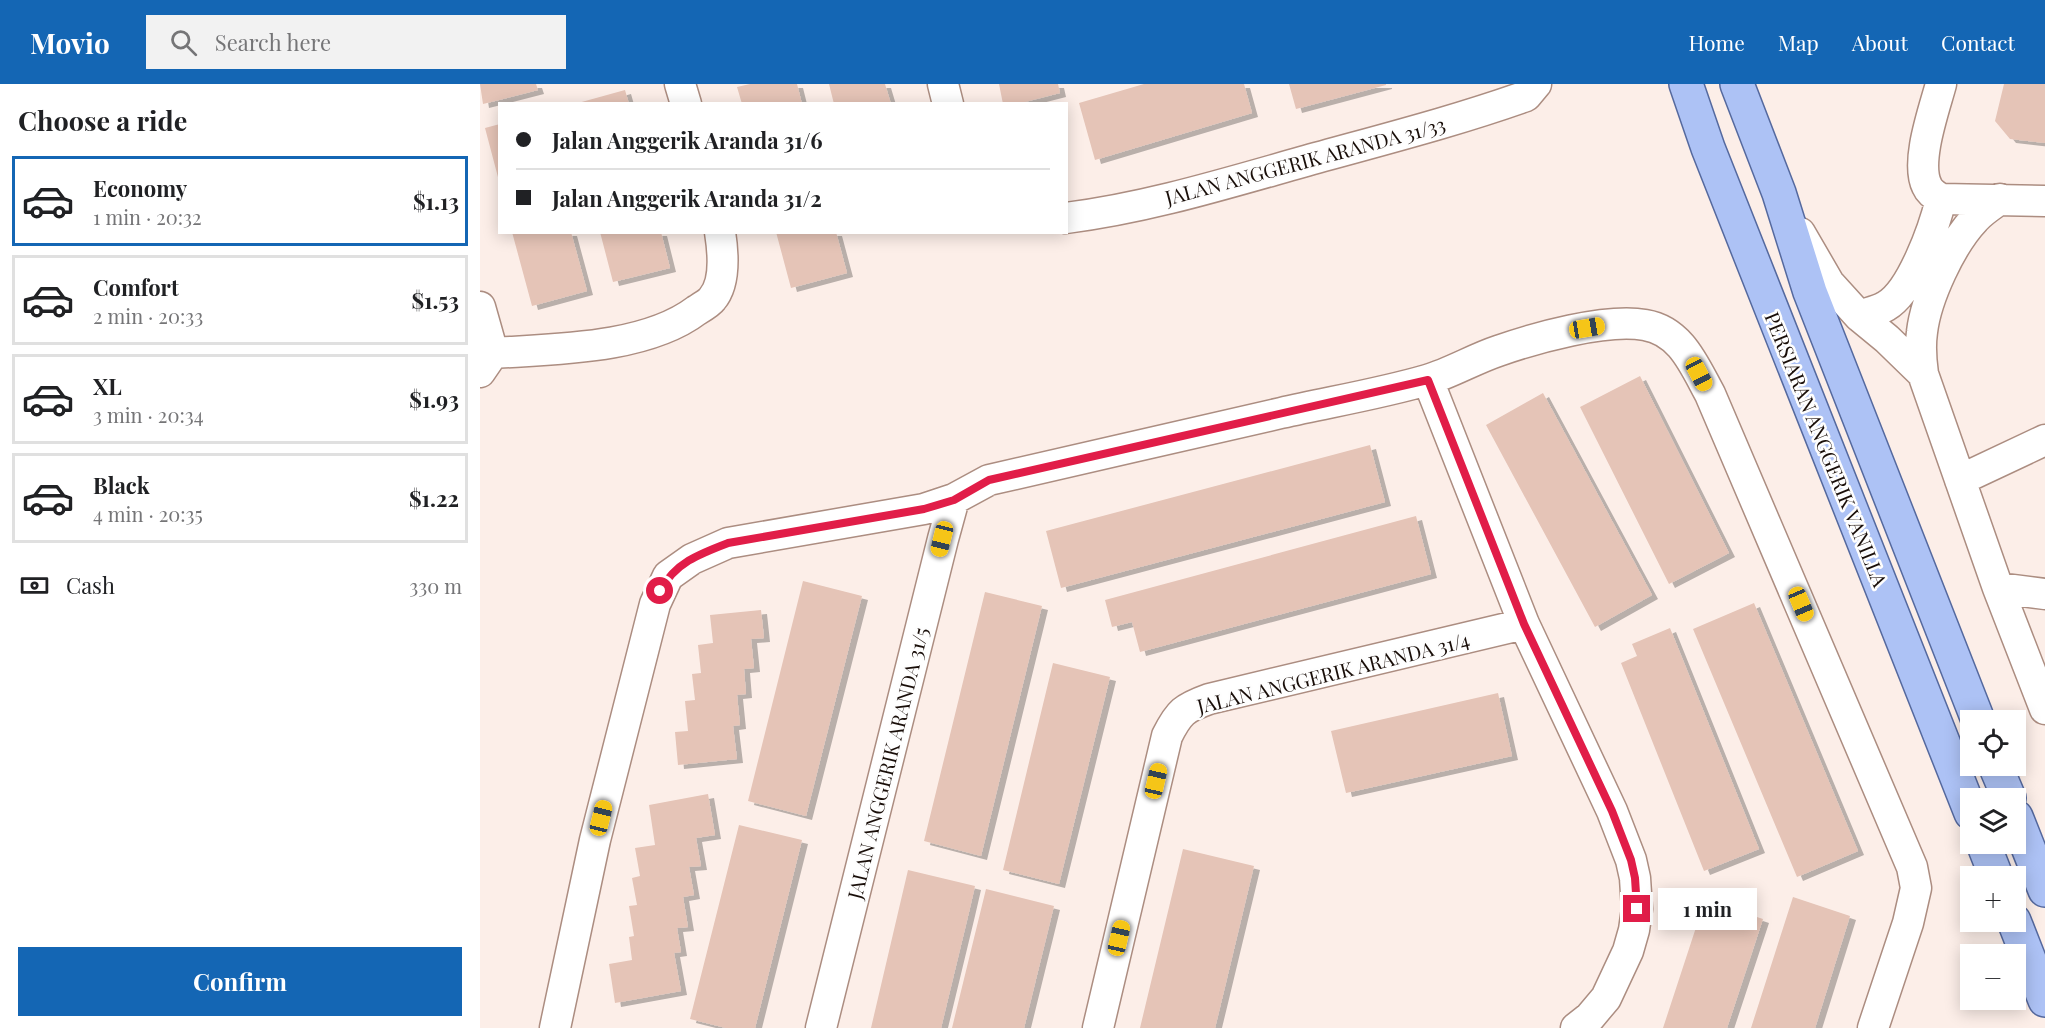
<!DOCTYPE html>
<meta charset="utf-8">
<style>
body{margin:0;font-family:"Playfair Display",serif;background:#f2f2f2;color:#202124;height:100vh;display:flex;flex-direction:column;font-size:22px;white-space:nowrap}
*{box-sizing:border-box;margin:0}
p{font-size:20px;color:#757577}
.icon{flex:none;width:33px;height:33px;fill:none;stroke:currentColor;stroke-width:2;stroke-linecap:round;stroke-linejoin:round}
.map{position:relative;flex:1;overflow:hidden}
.panel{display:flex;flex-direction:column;background:#fff;width:480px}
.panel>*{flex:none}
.hud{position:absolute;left:18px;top:18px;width:570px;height:132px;border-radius:0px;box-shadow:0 3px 15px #0003;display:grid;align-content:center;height:132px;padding:0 18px;background:#fff}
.tools{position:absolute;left:1480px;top:626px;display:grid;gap:12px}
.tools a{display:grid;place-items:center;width:66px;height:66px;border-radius:0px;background:#fff;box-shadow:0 3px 15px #0003;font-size:30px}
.end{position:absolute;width:27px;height:27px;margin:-14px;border:8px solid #e11d48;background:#fff;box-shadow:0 0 0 3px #fff}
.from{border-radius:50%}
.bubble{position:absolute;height:42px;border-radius:0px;background:#fff;box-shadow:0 3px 15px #0003;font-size:20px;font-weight:700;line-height:42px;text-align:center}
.car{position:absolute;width:18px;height:36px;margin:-18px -9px;border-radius:8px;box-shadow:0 0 4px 2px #0007;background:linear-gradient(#f5c518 24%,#345 0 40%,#f5c518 0 76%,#345 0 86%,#f5c518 0)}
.hud b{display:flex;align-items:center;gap:21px;height:57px;font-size:22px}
.hud b+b{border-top:2px solid #e0e0e0}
.hud i{width:15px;height:15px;background:#202124}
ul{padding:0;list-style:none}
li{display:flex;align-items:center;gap:18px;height:90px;margin:0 12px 9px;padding:0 6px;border:3px solid #e0e0e0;border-radius:0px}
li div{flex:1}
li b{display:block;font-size:22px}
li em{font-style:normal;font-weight:700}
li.active{border-color:#1466b4}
li>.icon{width:54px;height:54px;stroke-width:1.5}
h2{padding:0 18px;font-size:27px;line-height:72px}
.pay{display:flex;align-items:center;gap:15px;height:66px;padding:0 18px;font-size:22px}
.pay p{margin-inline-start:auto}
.primary-button{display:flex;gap:12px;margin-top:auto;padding:12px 18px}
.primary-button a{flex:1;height:69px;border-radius:0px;background:#1466b4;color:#fff;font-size:24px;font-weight:700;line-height:69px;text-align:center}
header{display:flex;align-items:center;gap:36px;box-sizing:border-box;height:84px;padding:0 30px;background:#1466b4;color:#fff}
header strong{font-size:28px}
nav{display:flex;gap:33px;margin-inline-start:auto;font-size:21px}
.search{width:420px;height:54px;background:#f2f2f2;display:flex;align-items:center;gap:15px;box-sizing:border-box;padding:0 21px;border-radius:0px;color:#757577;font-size:22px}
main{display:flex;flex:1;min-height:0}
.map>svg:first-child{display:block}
.building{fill:#e5c4b7;filter:url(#shadow)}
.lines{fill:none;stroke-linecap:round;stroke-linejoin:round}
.minor-casing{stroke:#ac8d81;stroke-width:33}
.major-casing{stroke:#55699e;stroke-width:36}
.minor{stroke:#fff;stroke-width:30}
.major{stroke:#adc2f5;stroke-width:33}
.route{stroke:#e11d48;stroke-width:8}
.labels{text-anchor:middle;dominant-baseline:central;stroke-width:5;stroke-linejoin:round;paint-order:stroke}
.street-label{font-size:20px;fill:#190e09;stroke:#fefefe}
</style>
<header>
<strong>Movio</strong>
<div class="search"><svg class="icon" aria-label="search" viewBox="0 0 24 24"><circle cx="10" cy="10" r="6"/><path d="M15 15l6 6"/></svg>Search here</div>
<nav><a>Home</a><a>Map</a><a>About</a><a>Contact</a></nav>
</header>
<main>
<section class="panel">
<h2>Choose a ride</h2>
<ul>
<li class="active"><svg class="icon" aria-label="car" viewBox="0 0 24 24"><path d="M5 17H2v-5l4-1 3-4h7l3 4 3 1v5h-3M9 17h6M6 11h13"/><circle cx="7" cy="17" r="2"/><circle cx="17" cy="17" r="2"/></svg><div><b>Economy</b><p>1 min · 20:32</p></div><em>$1.13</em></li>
<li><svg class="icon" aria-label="car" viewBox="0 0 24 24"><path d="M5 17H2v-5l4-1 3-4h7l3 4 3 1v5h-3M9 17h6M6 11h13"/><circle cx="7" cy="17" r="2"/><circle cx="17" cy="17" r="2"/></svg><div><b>Comfort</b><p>2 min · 20:33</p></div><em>$1.53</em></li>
<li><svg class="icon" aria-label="car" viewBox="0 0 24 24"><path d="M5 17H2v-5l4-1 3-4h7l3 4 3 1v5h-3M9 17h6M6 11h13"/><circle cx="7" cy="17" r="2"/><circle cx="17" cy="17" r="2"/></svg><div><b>XL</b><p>3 min · 20:34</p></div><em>$1.93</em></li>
<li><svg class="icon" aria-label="car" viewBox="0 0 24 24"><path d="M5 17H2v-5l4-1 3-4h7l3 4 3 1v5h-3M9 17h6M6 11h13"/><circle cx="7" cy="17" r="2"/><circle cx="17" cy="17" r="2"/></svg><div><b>Black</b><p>4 min · 20:35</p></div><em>$1.22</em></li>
</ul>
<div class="pay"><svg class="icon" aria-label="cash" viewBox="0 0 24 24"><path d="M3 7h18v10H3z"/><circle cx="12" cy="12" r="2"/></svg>Cash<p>330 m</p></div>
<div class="primary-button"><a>Confirm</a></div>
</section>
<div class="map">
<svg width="1565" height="944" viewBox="0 0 1565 944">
<defs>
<filter id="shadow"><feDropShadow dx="6" dy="4" stdDeviation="0" flood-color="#0004"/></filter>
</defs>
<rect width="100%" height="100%" fill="#fceee8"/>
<path class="building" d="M0,0H56L58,6L3,20Z
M270,0H317L322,20H262L257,3Z
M349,0H405L411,20H354Z
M519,0H578L580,9L537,20H523Z
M664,0H764L772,29L615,76L599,19Z
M809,0H906V1L816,25Z
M1524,0H1565V59L1530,55L1515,37Z
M145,6L149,20H98V19Z
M20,40V97H19L5,44Z
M32,148H91L107,207L52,222Z
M120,148H181L190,184L133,198Z
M296,148H356L367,189L311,204Z
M1160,292L1249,469L1189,500L1100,323Z
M1063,309L1172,511L1115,543L1006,341Z
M890,361L905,418L581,504L566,447Z
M936,432L951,490L660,568L652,538L632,543L625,516Z
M323,497L382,512L326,732L268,717Z
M505,508L562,522L501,772L444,757Z
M1274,519L1378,767L1317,793L1213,545Z
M281,526L284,554L271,555L274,584L264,585L266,610L257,611L260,641L253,642L257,675L198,681L195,648L208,647L205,617L215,616L212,590L221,589L218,561L233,559L230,531Z
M1190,544L1279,765L1224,787L1141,579L1157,572L1152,560Z
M573,579L630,593L579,800L523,786Z
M1018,609L1032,672L866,709L851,647Z
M228,710L235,751L216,754L221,782L209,783L214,811L203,813L208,843L197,844L201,868L194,869L201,907L135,919L129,880L152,876L149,853L154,852L149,822L157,821L152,794L160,792L155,764L175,761L169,721Z
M259,741L322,756L275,944H246L210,935Z
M703,765L774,782L743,911L735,944H660Z
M428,786L495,802L489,828L461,944H391Z
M506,805L574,822L544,944H472Z
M1313,813L1370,832L1335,944H1271Z
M1225,816L1283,835L1247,944H1183Z"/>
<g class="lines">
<defs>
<path id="minor" d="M200,0L206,20
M463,0L468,20
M1461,0C1454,26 1435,78 1447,102C1450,109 1455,111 1461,115L1565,117
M586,134C666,124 744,100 822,78C897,57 973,38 1046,12L1056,0
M1320,149L1349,199L1379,232L1407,255L1443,290L1518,504L1565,625
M0,223L13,269L0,288
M1379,232C1387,229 1398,227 1406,222C1432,207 1454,144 1461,115
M13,269C75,265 166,265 217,226C222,223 229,219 232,215C246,199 243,167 240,148
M1443,290C1441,276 1440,262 1442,248C1446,214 1471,160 1495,135C1502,127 1512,121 1520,115
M948,296L1044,540L1132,727L1151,776L1155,794L1157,825L1154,846L1148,867L1126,914L1110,933L1096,944
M1480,396L1565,356
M1518,504L1565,510
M75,944L115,756L175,520L188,492L212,475L248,459L444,425L474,415L509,396C606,374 704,351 801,329C849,318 899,310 947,296C971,289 994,275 1018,267C1055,254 1126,234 1165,241C1201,247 1214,281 1230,310L1432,783L1436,804L1428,839L1393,944
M341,944L463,455L474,415
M618,944L687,652C699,628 704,624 729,615L1044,540"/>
<path id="major" d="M1206,0L1228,64L1491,729
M1257,0L1299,109L1330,208L1498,636
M1515,681L1529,714
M1536,733L1565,806
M1503,759L1516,792
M1534,837L1565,916"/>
</defs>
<use href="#minor" class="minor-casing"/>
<use href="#major" class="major-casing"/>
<use href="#minor" class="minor"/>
<use href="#major" class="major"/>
</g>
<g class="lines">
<path class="route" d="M180,507C195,479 219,470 248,459L444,425L474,416L509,396L948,296L1044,540L1132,727L1151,776L1155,794L1157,825"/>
</g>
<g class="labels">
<g class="street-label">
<text transform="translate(825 76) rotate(-15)">JALAN ANGGERIK ARANDA 31/33</text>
<text transform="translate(1347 365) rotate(68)">PERSIARAN ANGGERIK VANILLA</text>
<text transform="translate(853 588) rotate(-14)">JALAN ANGGERIK ARANDA 31/4</text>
<text transform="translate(407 679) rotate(-76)">JALAN ANGGERIK ARANDA 31/5</text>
</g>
</g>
</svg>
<div class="tools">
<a><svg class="icon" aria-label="locate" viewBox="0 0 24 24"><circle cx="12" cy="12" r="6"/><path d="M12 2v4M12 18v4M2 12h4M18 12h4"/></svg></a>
<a><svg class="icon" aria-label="layers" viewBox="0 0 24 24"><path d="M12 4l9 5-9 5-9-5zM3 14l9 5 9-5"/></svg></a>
<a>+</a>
<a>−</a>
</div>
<i class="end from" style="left:180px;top:507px"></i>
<i class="end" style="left:1157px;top:825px"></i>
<div class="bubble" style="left:1178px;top:804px;width:99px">1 min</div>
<i class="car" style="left:1107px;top:244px;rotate:80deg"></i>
<i class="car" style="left:1219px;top:290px;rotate:152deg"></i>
<i class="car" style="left:462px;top:455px;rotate:194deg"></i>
<i class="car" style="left:1321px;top:520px;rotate:157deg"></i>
<i class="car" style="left:676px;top:697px;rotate:13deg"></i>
<i class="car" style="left:121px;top:734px;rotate:14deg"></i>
<i class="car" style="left:639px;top:854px;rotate:13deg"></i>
<div class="hud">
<b><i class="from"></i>Jalan Anggerik Aranda 31/6</b>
<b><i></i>Jalan Anggerik Aranda 31/2</b>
</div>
</div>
</main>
